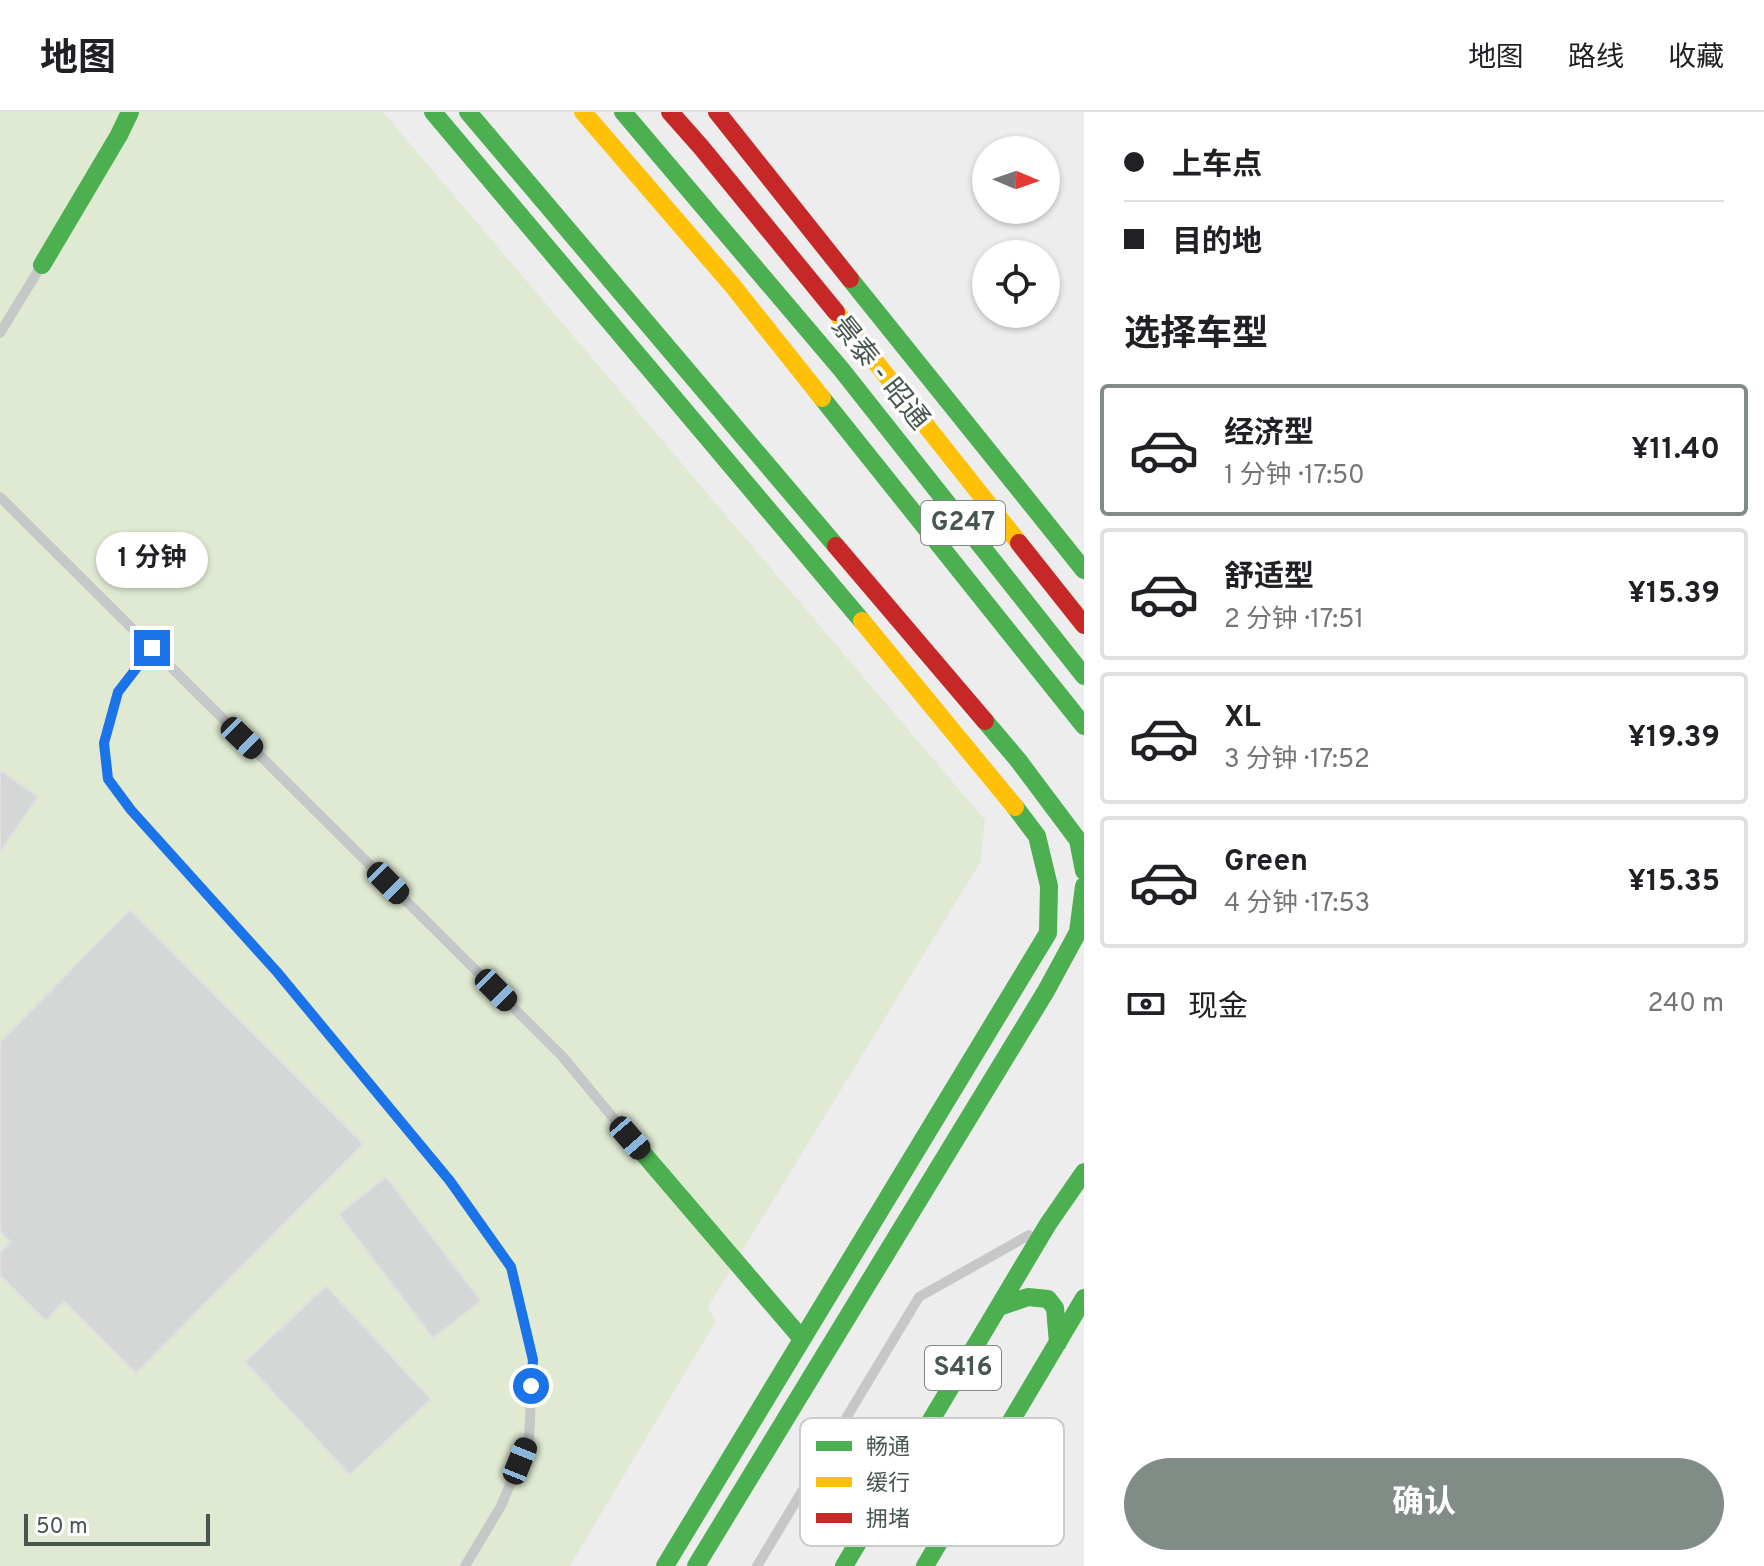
<!DOCTYPE html>
<html lang="zh">
<meta charset="utf-8">
<style>
body{margin:0;font-family:Overpass,"Noto Sans SC",sans-serif;background:#f2f2f2;color:#202124;height:100vh;display:flex;flex-direction:column;font-size:30px;white-space:nowrap}
*{box-sizing:border-box;margin:0}
p{font-size:26px;color:#757577}
.icon{flex:none;width:44px;height:44px;fill:none;stroke:currentColor;stroke-width:2;stroke-linecap:round;stroke-linejoin:round}
.map{position:relative;flex:1;overflow:hidden}
.drawer{display:flex;flex-direction:column;background:#fff;width:680px}
.drawer>*{flex:none}
.hud{display:grid;align-content:center;height:176px;padding:0 40px;background:#fff}
.needle{width:52px;rotate:92deg}
.fabs{position:absolute;left:972px;top:24px;display:grid;gap:16px}
.fabs a{display:grid;place-items:center;width:88px;height:88px;border-radius:50%;background:#fff;box-shadow:0 2px 6px #0004;font-size:40px}
.scale{position:absolute;left:24px;bottom:20px;width:186px;box-sizing:border-box;padding-left:8px;border:4px solid #47574f;border-top:0;font-size:22px;line-height:28px;white-space:nowrap;color:#47574f;-webkit-text-stroke:6px #fff;paint-order:stroke}
.end{position:absolute;width:36px;height:36px;margin:-18px;border:10px solid #1a73e8;background:#fff;box-shadow:0 0 0 4px #fff}
.from{border-radius:50%}
.bubble{position:absolute;height:56px;border-radius:28px;background:#fff;box-shadow:0 2px 6px #0004;font-size:26px;font-weight:700;line-height:56px;text-align:center}
.car{position:absolute;width:24px;height:48px;margin:-24px -12px;border-radius:10px;box-shadow:0 0 6px 2px #0007;background:linear-gradient(#222 24%,#8ab4d8 0 40%,#222 0 76%,#8ab4d8 0 86%,#222 0)}
.hud b{display:flex;align-items:center;gap:28px;height:76px;font-size:30px}
.hud b+b{border-top:2px solid #e0e0e0}
.hud i{width:20px;height:20px;background:#202124}
ul{padding:0;list-style:none}
li{display:flex;align-items:center;gap:24px;height:132px;margin:0 16px 12px;padding:0 24px;border:4px solid #e0e0e0;border-radius:8px}
li div{flex:1}
li b{display:block;font-size:30px}
li em{font-style:normal;font-weight:700}
li.active{border-color:#818c86}
li>.icon{width:72px;height:72px;stroke-width:1.5}
h2{padding:0 40px;font-size:36px;line-height:96px}
.pay{display:flex;align-items:center;gap:20px;height:88px;padding:0 40px;font-size:30px}
.pay p{margin-inline-start:auto}
.button{display:flex;gap:16px;margin-top:auto;padding:16px 40px}
.button a{flex:1;height:92px;border-radius:48px;background:#818c86;color:#fff;font-size:32px;font-weight:700;line-height:92px;text-align:center}
header{display:flex;align-items:center;gap:48px;box-sizing:border-box;height:112px;padding:0 40px;background:#fff;border-bottom:2px solid #e0e0e0}
header strong{font-size:38px}
nav{display:flex;gap:44px;margin-inline-start:auto;font-size:28px}
main{display:flex;flex:1;min-height:0}
.map>svg:first-child{display:block}
.green{fill:#e0ead3}
.building{fill:#d5d6d6;stroke:#dfe0df;stroke-width:2}
.lines{fill:none;stroke-linecap:round;stroke-linejoin:round}
.lane{stroke:#c5c8c7;stroke-width:10}
.fast{stroke:#4caf50;stroke-width:18}
.slow{stroke:#ffc107;stroke-width:18}
.jam{stroke:#c62828;stroke-width:18}
.route{stroke:#1a73e8;stroke-width:10}
.labels{text-anchor:middle;dominant-baseline:central;stroke-width:7;stroke-linejoin:round;paint-order:stroke}
.shield{fill:#fff;stroke:#7e8984;stroke-width:2}
.shield-label{font-size:26px;font-weight:bold;fill:#47574f}
.street-label{font-size:28px;fill:#47574f;stroke:#fff}
.key{fill:#fff;stroke:#c8cdca;stroke-width:2}
.key-label{font-size:22px;fill:#47574f}
</style>
<header>
<strong>地图</strong>
<nav><a>地图</a><a>路线</a><a>收藏</a></nav>
</header>
<main>
<div class="map">
<svg width="1084" height="1454" viewBox="0 0 1084 1454">
<rect width="100%" height="100%" fill="#ededed"/>
<path class="green" d="M0,0H383L985,708L981,749L708,1195L716,1209L570,1454H0Z"/>
<path class="building" d="M0,658L38,685L0,740Z
M130,798L363,1032L136,1261L64,1189L46,1209L0,1163V1140L11,1130L0,1119V930Z
M386,1065L481,1189L433,1226L339,1102Z
M326,1174L431,1287L350,1363L245,1250Z"/>
<g class="lines">
<path class="lane" d="M0,221L41,154
M0,385L562,944L629,1025
M152,536L118,580L104,631L108,667L131,698L277,860L450,1069L511,1155L533,1248L529,1327L501,1394L465,1454
M757,1454L919,1185L1029,1123"/>
<path class="fast" d="M433,0L862,509
M468,0L836,434
M623,0L841,257L1084,564
M42,153L119,23L130,0
M850,167L1084,458
M822,286L1084,614
M985,609L1018,648L1078,728L1084,759
M630,1026L802,1227
M999,1195L1028,1185L1048,1187L1055,1196L1058,1231
M665,1454L1048,821L1049,774L1037,724L1015,695
M696,1454L1046,879L1078,820L1084,774
M844,1454L1048,1112L1084,1060
M925,1454L1084,1186"/>
<path class="slow" d="M583,0L732,173L822,286
M836,200L1019,431
M862,509L1015,695"/>
<path class="jam" d="M670,0L701,35L836,200
M717,0L850,167
M1019,431L1084,513
M836,434L985,609"/>
</g>
<g class="lines">
<path class="route" d="M152,536L118,580L104,631L108,667L131,698L277,860L450,1069L511,1155L533,1248L531,1274"/>
</g>
<g class="labels">
<g class="shield">
<rect x="921" y="389" width="84" height="44" rx="6"/>
<rect x="925" y="1234" width="76" height="44" rx="6"/>
</g>
<g class="shield-label">
<text x="963" y="411">G247</text>
<text x="963" y="1256">S416</text>
</g>
<g class="street-label">
<text transform="translate(879 262) rotate(51)">景泰 - 昭通</text>
</g>
</g>
<rect x="800" y="1306" width="264" height="128" rx="12" class="key"/>
<rect x="816" y="1329" width="36" height="10" fill="#4caf50"/>
<rect x="816" y="1365" width="36" height="10" fill="#ffc107"/>
<rect x="816" y="1401" width="36" height="10" fill="#c62828"/>
<g class="key-label">
<text x="866" y="1342">畅通</text>
<text x="866" y="1378">缓行</text>
<text x="866" y="1414">拥堵</text>
</g>
</svg>
<div class="fabs">
<a><svg class="needle" viewBox="-14 -14 28 28"><path d="M0-13l5 13h-10z" fill="#e53935"/><path d="M0 13l5-13h-10z" fill="#757577"/></svg></a>
<a><svg class="icon" aria-label="locate" viewBox="0 0 24 24"><circle cx="12" cy="12" r="6"/><path d="M12 2v4M12 18v4M2 12h4M18 12h4"/></svg></a>
</div>
<div class="scale">50 m</div>
<i class="end from" style="left:531px;top:1274px"></i>
<i class="end" style="left:152px;top:536px"></i>
<div class="bubble" style="left:96px;top:420px;width:112px">1 分钟</div>
<i class="car" style="left:242px;top:626px;rotate:134deg"></i>
<i class="car" style="left:388px;top:771px;rotate:135deg"></i>
<i class="car" style="left:496px;top:878px;rotate:135deg"></i>
<i class="car" style="left:630px;top:1026px;rotate:139deg"></i>
<i class="car" style="left:520px;top:1349px;rotate:22deg"></i>
</div>
<section class="drawer">
<div class="hud">
<b><i class="from"></i>上车点</b>
<b><i></i>目的地</b>
</div>
<h2>选择车型</h2>
<ul>
<li class="active"><svg class="icon" aria-label="car" viewBox="0 0 24 24"><path d="M5 17H2v-5l4-1 3-4h7l3 4 3 1v5h-3M9 17h6M6 11h13"/><circle cx="7" cy="17" r="2"/><circle cx="17" cy="17" r="2"/></svg><div><b>经济型</b><p>1 分钟 · 17:50</p></div><em>¥11.40</em></li>
<li><svg class="icon" aria-label="car" viewBox="0 0 24 24"><path d="M5 17H2v-5l4-1 3-4h7l3 4 3 1v5h-3M9 17h6M6 11h13"/><circle cx="7" cy="17" r="2"/><circle cx="17" cy="17" r="2"/></svg><div><b>舒适型</b><p>2 分钟 · 17:51</p></div><em>¥15.39</em></li>
<li><svg class="icon" aria-label="car" viewBox="0 0 24 24"><path d="M5 17H2v-5l4-1 3-4h7l3 4 3 1v5h-3M9 17h6M6 11h13"/><circle cx="7" cy="17" r="2"/><circle cx="17" cy="17" r="2"/></svg><div><b>XL</b><p>3 分钟 · 17:52</p></div><em>¥19.39</em></li>
<li><svg class="icon" aria-label="car" viewBox="0 0 24 24"><path d="M5 17H2v-5l4-1 3-4h7l3 4 3 1v5h-3M9 17h6M6 11h13"/><circle cx="7" cy="17" r="2"/><circle cx="17" cy="17" r="2"/></svg><div><b>Green</b><p>4 分钟 · 17:53</p></div><em>¥15.35</em></li>
</ul>
<div class="pay"><svg class="icon" aria-label="cash" viewBox="0 0 24 24"><path d="M3 7h18v10H3z"/><circle cx="12" cy="12" r="2"/></svg>现金<p>240 m</p></div>
<div class="button"><a>确认</a></div>
</section>
</main>
